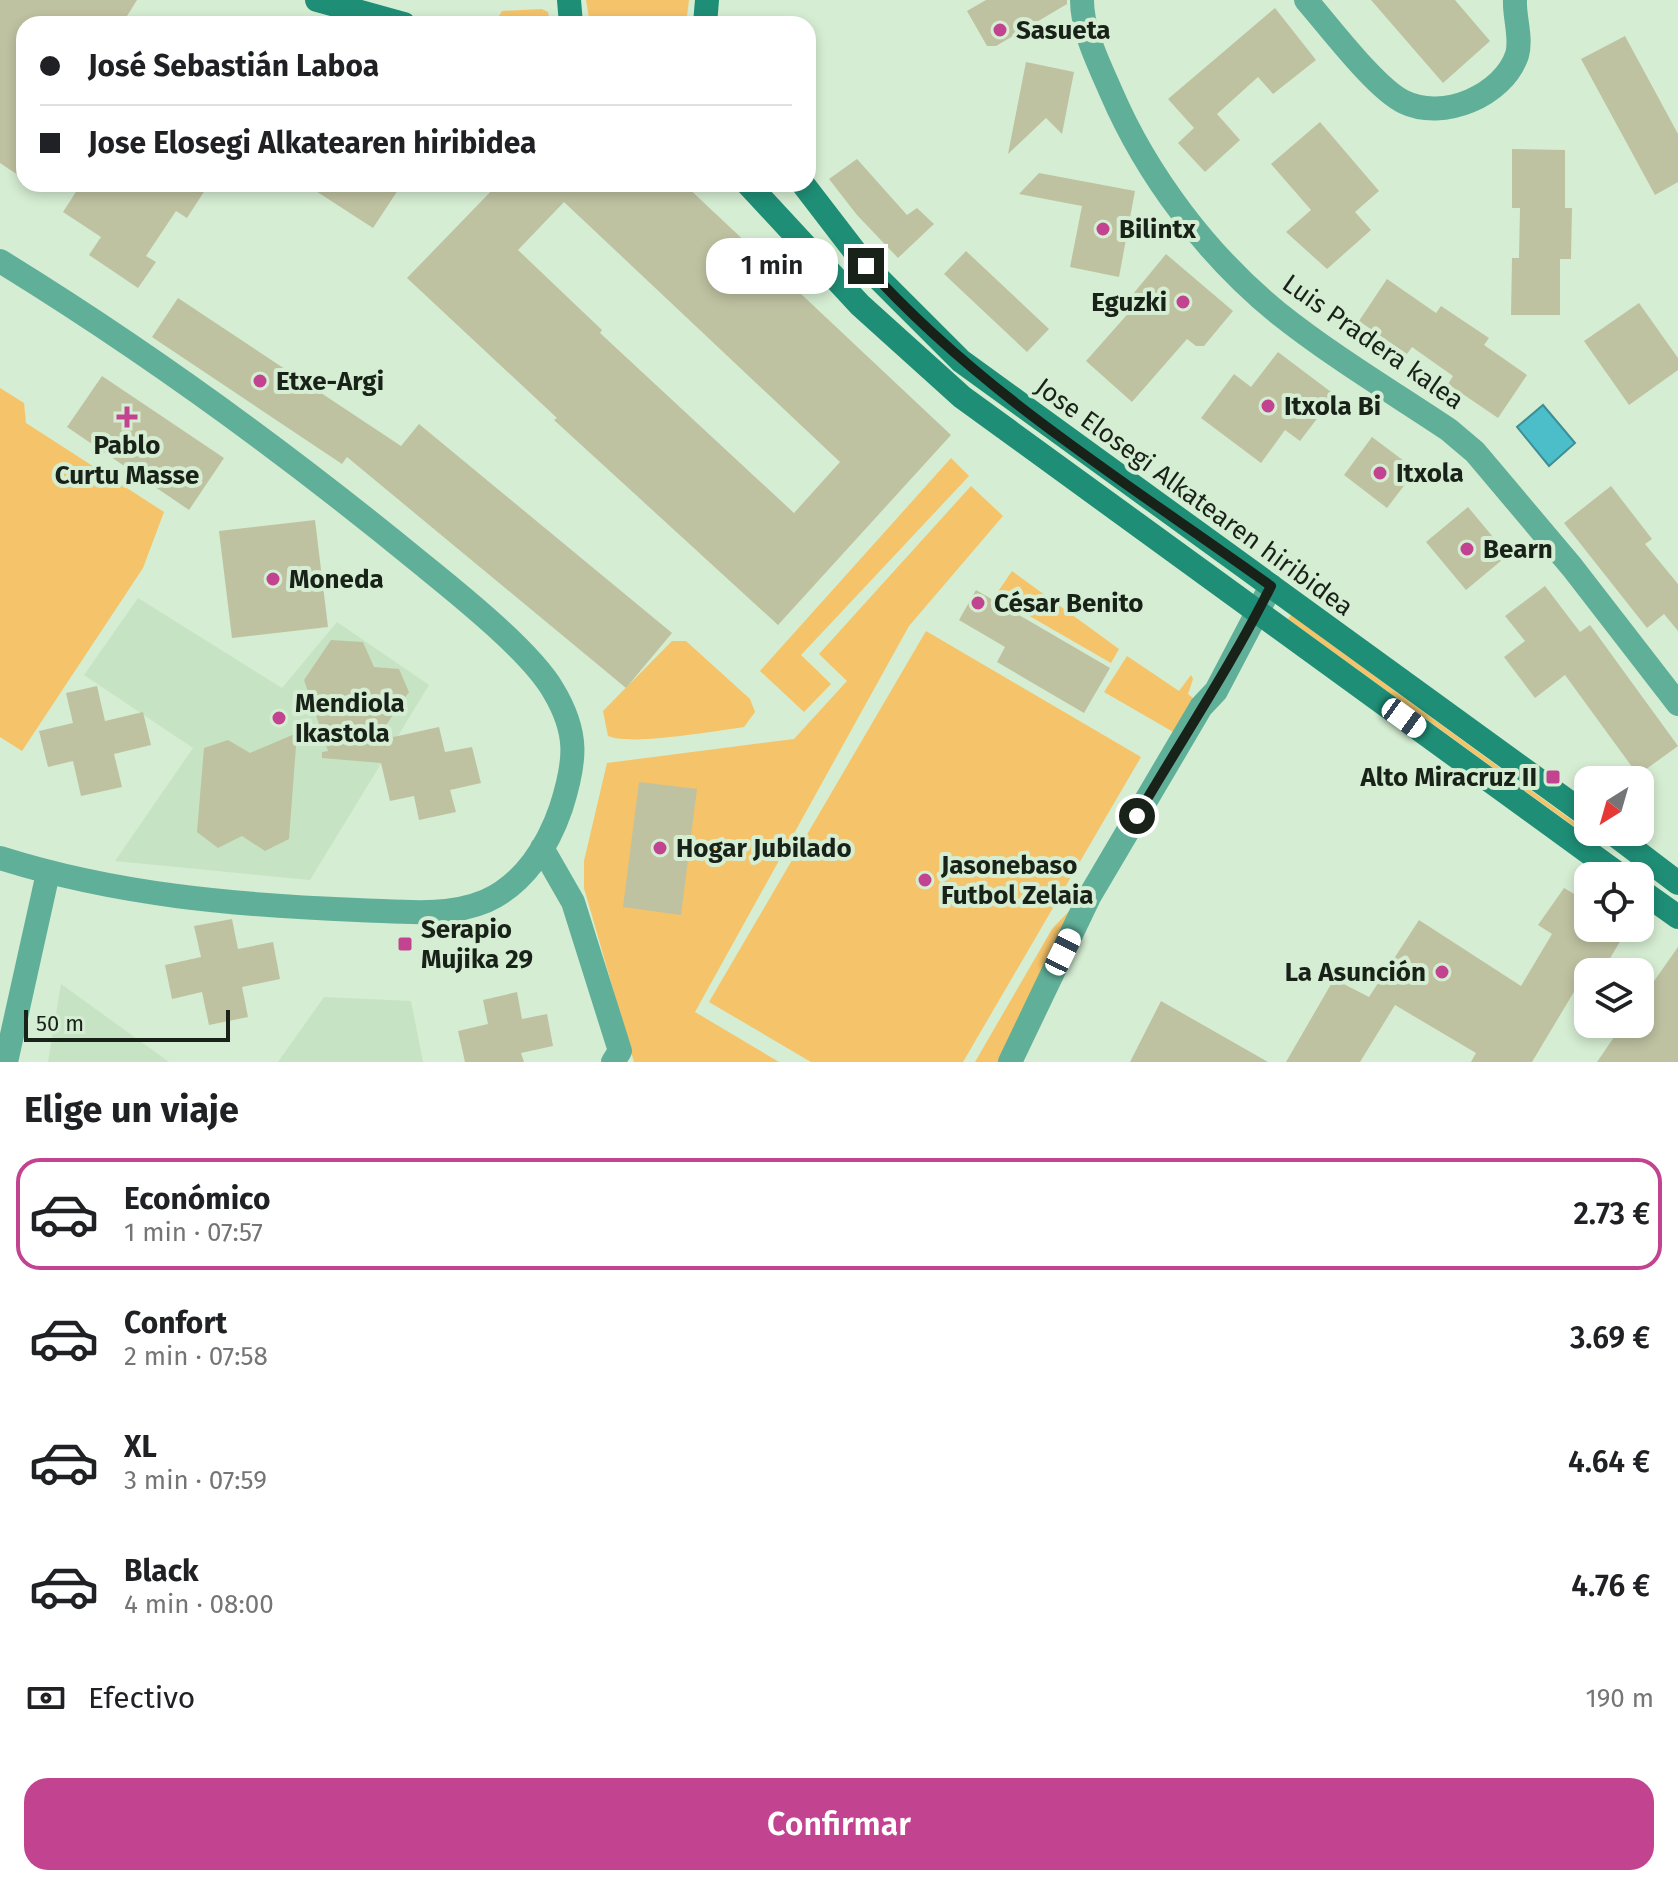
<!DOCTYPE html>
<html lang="es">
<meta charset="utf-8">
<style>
body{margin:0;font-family:"Fira Sans",sans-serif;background:#f2f2f2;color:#202124;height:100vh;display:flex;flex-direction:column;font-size:30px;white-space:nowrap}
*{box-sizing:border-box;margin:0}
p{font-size:26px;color:#757577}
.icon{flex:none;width:44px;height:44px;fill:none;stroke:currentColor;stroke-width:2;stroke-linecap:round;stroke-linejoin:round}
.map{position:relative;height:1062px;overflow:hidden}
.side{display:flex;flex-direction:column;background:#fff;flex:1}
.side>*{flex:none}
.banner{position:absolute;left:16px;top:16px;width:800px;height:176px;border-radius:24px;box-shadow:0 4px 12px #0003;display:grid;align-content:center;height:176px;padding:0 24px;background:#fff}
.needle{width:52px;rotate:217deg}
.fabs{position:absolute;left:1574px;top:766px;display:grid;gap:16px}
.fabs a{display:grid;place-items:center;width:80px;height:80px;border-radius:16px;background:#fff;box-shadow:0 4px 12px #0003;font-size:40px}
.scale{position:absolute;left:24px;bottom:20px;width:206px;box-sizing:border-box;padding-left:8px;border:4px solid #192218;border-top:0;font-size:22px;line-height:28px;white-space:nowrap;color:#192218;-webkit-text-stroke:6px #d5edd2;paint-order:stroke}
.end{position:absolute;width:36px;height:36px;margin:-18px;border:10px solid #192218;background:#fff;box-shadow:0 0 0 4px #fff}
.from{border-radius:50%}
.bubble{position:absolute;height:56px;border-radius:24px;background:#fff;box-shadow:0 4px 12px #0003;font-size:26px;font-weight:600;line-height:56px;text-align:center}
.car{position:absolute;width:24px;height:48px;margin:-24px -12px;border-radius:10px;box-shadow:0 0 6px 2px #0007;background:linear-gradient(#fff 24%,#345 0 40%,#fff 0 76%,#345 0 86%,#fff 0)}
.banner b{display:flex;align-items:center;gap:28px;height:76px;font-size:30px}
.banner b+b{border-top:2px solid #e0e0e0}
.banner i{width:20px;height:20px;background:#202124}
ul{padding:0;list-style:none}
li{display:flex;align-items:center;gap:24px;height:112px;margin:0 16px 12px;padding:0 8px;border:4px solid transparent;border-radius:24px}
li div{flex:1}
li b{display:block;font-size:30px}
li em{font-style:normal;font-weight:600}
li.selected{border-color:#c24490}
li>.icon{width:72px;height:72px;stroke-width:1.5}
h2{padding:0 24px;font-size:36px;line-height:96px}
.pay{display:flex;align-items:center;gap:20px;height:88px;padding:0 24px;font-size:30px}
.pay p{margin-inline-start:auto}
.cta{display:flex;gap:16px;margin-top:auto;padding:16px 24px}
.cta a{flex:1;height:92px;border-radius:24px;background:#c24490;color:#fff;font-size:32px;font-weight:600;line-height:92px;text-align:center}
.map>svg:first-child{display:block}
.built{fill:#c6e4c3}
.green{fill:#f5c369}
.water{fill:#4cbeca;stroke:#3d8f95;stroke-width:2}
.building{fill:#bfc2a1;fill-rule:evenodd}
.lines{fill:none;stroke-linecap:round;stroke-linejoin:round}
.street{stroke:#60af99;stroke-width:24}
.secondary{stroke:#1f8e76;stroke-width:24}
.route{stroke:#192218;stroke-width:10}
.poi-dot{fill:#c24490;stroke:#d5edd2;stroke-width:3}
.labels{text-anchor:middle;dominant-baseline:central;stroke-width:8;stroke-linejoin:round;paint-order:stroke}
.poi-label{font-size:26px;font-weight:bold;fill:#192218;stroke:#d5edd2;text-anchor:start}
.street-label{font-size:26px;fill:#192218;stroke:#d5edd2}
</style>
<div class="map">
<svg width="1678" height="1062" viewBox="0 0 1678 1062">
<rect width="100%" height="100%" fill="#d5edd2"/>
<path class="built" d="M138,598L282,688L337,622L429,685L310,880L115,861L193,748L84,675Z
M61,984L169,1062H48Z
M324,997L411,1001L423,1062H278Z"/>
<path class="green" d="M586,0H689L686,24H590Z
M542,9L548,12L550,24H494L502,11Z
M0,388L24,403L26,423L164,512L143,568L22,751L0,737Z
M951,458L969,476L801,655L831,684L804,712L760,671Z
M971,486L1003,516L909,626L695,1012L779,1062H634L584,888V861L607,763L794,739L847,681L819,654Z
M1012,571L1119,649L1111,663L995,596Z
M1291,615L1592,835L1590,838L1288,619Z
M926,631L1141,757L963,1062H811L709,1002Z
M672,641H686L750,699L755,712L744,727C714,731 632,746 608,736L603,711Z
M1127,656L1179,691L1191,675L1193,679L1188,694L1194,699L1175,733L1104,692Z
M1071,909L999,1062H975L1052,929Z"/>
<path class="water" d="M1543,405L1575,443L1549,466L1517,427Z"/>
<path class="building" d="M0,0H137L122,24H24V179L0,163Z
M986,0H1067V4L996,46H987L967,11Z
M1371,0H1455L1490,41L1443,83Z
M1275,8L1316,60L1273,94L1258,77L1217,114L1240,140L1205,172L1178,143L1194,128L1168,99Z
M1625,36L1678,134V182L1655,195L1581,59Z
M1026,62L1074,72L1062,134L1046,118L1008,154Z
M1320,122L1379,191L1355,212L1371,230L1327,269L1286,232L1311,210L1271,164Z
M1512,149L1565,150V208H1572L1571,259H1560V315H1511L1512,258H1519L1520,208H1512Z
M857,159L907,215L917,208L934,224L898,258L857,215L829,179Z
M1039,173L1135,191L1119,277L1070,267L1082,206L1019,194Z
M81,184H209L187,218L176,211L146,256L156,262L138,288L89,255L101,237L63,212Z
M305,184H402L373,228Z
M498,184H684L951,435L778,625L554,420L557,418L407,278ZM564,202L840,462L794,513L600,333L602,330L518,250Z
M966,251L1049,329L1027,352L944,274Z
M1166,254L1233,311L1204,346H1196L1187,339L1132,402L1086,361L1140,300L1133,294Z
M1387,279L1436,313L1441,306L1489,338L1484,345L1527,375L1498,418L1448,384L1453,376L1412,347L1407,354L1359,321Z
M178,298L401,446L419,424L672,633L626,688L347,457L342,464L152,337Z
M1639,303L1678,358V370L1629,405L1584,341Z
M1278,352L1335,395L1300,441L1285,430L1261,463L1201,418L1234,374L1251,387Z
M102,376L224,458L189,510L67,427Z
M1372,437L1416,470L1387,508L1344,475Z
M1611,486L1652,539L1645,544L1678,584V631L1664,614L1647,628L1564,523Z
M1468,507L1508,555L1466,590L1426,542Z
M315,520L328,627L232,638L219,531Z
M1545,586L1580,632L1590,625L1678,746L1638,775L1565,675L1535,698L1504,657L1525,641L1505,616Z
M976,590L1110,668L1084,713L997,662L1005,647L959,620Z
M331,640L363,642L374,667L399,669L409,692L375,741L439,727L445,752L472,747L481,783L450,790L456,812L419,820L414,796L390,801L381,763L322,758V752L328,751L304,680Z
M97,686L105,721L143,712L151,745L114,754L122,787L81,796L73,761L48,767L39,731L73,723L66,693Z
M297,733L289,839L265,851L242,836L218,848L197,832L204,748L228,740L250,753Z
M639,782L697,789L681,915L623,907Z
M1564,888L1588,902V928H1628L1606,965L1593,960L1532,1062H1471L1476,1053L1395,1005L1360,1062H1286L1334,979L1369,997L1419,920L1521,986L1552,934L1538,925Z
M232,919L238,949L273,942L280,979L242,987L248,1017L209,1025L202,992L172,999L165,965L201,957L194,926Z
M1678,947V1062H1597L1623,1024H1640V1001Z
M517,992L522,1019L547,1014L553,1046L521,1053L524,1062H465L458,1031L488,1024L483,1000Z
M1161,1001L1268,1062H1130Z"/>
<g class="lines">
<path class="street" d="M1082,0C1082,31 1099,64 1111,92C1147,176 1208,256 1278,313C1332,356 1392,392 1449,430L1475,452L1572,567L1678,704
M1306,0C1328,25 1376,89 1404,102C1443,121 1503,96 1517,55C1522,38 1514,17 1515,0
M0,261C148,352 289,455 423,565C460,595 530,651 553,690C579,733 576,761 561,808C548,846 524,884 486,901C446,918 399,911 357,910C235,905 117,895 0,858
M542,848L573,902L620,1051L613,1062
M6,1062L48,873
M1010,1062L1089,897L1201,707L1216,691L1271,586"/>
<path class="secondary" d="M317,0L404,24
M569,0L571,24
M705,24L707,0
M748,184L860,305L962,397L1621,876
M803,184L866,266L961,361L1588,816
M1611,832L1678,883
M1640,890L1678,917"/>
</g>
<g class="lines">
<path class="route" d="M866,266C981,394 1132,486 1271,586C1231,666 1182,739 1137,816"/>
</g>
<g class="poi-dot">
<circle cx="1000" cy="30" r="8"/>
<circle cx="1103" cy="229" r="8"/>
<circle cx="1183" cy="302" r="8"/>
<circle cx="260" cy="381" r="8"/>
<circle cx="1268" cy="406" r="8"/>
<path d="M123 405h8v8h8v8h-8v8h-8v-8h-8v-8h8z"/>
<circle cx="1380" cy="473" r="8"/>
<circle cx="1467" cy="549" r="8"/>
<circle cx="273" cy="579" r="8"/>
<circle cx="978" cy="603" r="8"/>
<circle cx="279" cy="718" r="8"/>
<rect x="1545" y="769" width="16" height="16" rx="4"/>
<circle cx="660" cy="848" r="8"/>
<circle cx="925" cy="880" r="8"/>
<rect x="397" y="936" width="16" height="16" rx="4"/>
<circle cx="1442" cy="972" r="8"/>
</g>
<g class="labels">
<g class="poi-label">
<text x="1016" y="30">Sasueta</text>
<text x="1119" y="229">Bilintx</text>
<text x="1167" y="302" text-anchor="end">Eguzki</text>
<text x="276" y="381">Etxe-Argi</text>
<text x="1284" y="406">Itxola Bi</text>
<text x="127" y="445" text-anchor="middle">Pablo<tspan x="127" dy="30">Curtu Masse</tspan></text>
<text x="1396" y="473">Itxola</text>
<text x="1483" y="549">Bearn</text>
<text x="289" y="579">Moneda</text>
<text x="994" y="603">César Benito</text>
<text x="295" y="703">Mendiola<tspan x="295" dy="30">Ikastola</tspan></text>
<text x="1537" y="777" text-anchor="end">Alto Miracruz II</text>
<text x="676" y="848">Hogar Jubilado</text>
<text x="941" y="865">Jasonebaso<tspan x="941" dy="30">Futbol Zelaia</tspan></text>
<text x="421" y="929">Serapio<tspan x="421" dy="30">Mujika 29</tspan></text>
<text x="1426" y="972" text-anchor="end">La Asunción</text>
</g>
<g class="street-label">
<text transform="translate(1373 342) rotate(35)">Luis Pradera kalea</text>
<text transform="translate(1194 497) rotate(36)">Jose Elosegi Alkatearen hiribidea</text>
</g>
</g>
</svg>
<div class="fabs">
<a><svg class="needle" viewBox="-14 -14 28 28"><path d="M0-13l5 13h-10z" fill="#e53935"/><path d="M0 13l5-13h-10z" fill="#757577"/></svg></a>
<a><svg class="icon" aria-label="locate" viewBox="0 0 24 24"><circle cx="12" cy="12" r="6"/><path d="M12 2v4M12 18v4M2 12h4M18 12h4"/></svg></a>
<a><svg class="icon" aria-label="layers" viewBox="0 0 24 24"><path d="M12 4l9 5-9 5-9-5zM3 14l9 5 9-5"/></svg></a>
</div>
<div class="scale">50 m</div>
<i class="end from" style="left:1137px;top:816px"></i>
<i class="end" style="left:866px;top:266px"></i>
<div class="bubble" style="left:706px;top:238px;width:132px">1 min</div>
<i class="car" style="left:1404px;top:718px;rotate:126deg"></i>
<i class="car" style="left:1063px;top:952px;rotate:26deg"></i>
<div class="banner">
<b><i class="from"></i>José Sebastián Laboa</b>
<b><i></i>Jose Elosegi Alkatearen hiribidea</b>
</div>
</div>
<section class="side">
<h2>Elige un viaje</h2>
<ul>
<li class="selected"><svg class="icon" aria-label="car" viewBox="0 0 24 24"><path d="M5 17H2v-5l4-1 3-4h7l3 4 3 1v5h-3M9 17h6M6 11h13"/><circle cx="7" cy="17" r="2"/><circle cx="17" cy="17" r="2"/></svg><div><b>Económico</b><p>1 min · 07:57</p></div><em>2.73 €</em></li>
<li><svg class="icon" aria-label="car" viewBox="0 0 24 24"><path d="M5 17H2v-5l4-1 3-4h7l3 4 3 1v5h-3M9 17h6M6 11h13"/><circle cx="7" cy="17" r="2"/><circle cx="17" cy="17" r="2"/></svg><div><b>Confort</b><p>2 min · 07:58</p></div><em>3.69 €</em></li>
<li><svg class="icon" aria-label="car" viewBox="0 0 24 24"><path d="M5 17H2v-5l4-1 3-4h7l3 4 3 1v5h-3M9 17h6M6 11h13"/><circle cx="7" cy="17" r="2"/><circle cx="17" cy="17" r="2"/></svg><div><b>XL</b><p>3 min · 07:59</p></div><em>4.64 €</em></li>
<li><svg class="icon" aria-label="car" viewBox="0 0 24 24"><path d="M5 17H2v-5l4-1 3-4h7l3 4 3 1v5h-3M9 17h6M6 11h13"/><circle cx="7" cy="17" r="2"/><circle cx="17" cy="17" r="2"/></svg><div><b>Black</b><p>4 min · 08:00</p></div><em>4.76 €</em></li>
</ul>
<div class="pay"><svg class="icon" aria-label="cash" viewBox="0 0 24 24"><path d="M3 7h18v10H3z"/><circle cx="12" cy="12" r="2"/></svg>Efectivo<p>190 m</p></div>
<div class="cta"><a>Confirmar</a></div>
</section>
